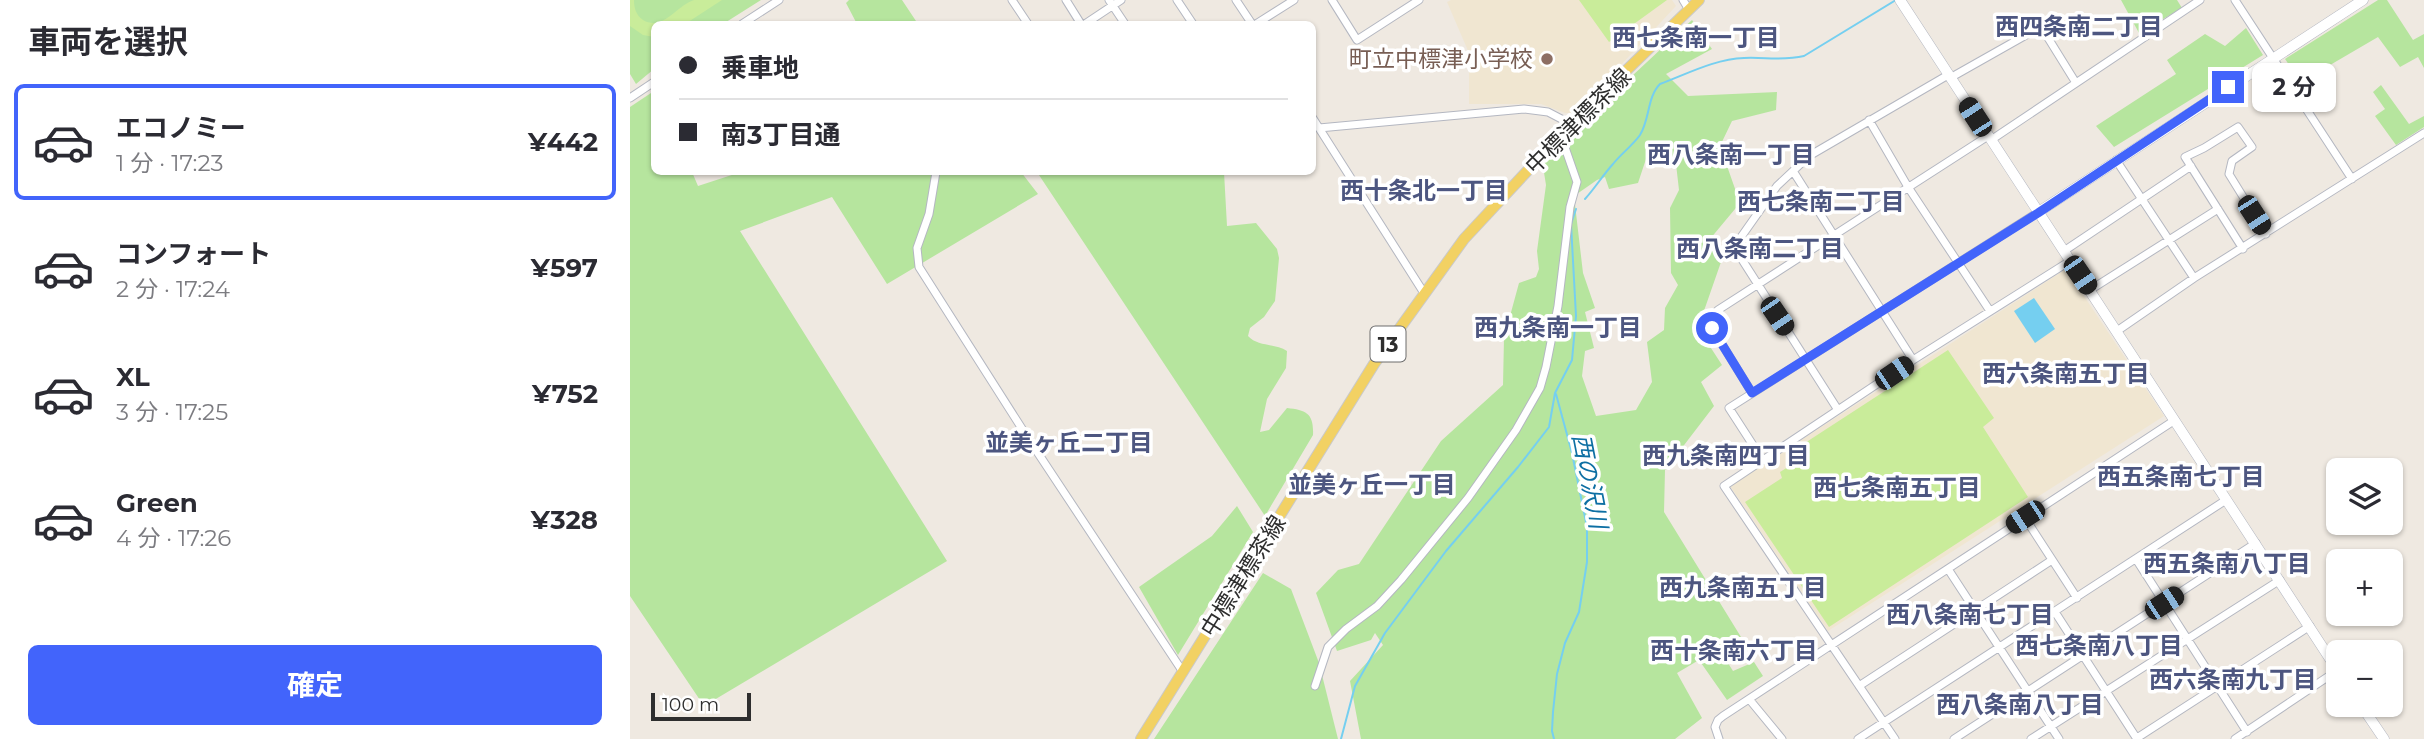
<!DOCTYPE html>
<html lang="ja">
<meta charset="utf-8">
<style>
body{margin:0;font-family:Montserrat,"Noto Sans JP",sans-serif;background:#f7f7f7;color:#2b2b33;height:100vh;display:flex;flex-direction:column;font-size:26px;white-space:nowrap}
*{box-sizing:border-box;margin:0}
p{font-size:23px;color:#7c7c81}
.icon{flex:none;width:38px;height:38px;fill:none;stroke:currentColor;stroke-width:2;stroke-linecap:round;stroke-linejoin:round}
.map{position:relative;flex:1;overflow:hidden}
.sheet{display:flex;flex-direction:column;background:#fff;width:630px}
.sheet>*{flex:none}
.banner{position:absolute;left:21px;top:21px;width:665px;height:154px;border-radius:10px;box-shadow:0 2px 5px #0004;display:grid;align-content:center;height:154px;padding:0 28px;background:#fff}
.controls{position:absolute;left:1696px;top:458px;display:grid;gap:14px}
.controls a{display:grid;place-items:center;width:77px;height:77px;border-radius:10px;background:#fff;box-shadow:0 2px 5px #0004;font-size:35px}
.scale{position:absolute;left:21px;bottom:18px;width:100px;box-sizing:border-box;padding-left:7px;border:4px solid #2e2e2e;border-top:0;font-size:19px;line-height:24px;white-space:nowrap;color:#2e2e2e;-webkit-text-stroke:5px #fff;paint-order:stroke}
.end{position:absolute;width:32px;height:32px;margin:-16px;border:9px solid #4264fb;background:#fff;box-shadow:0 0 0 4px #fff}
.from{border-radius:50%}
.bubble{position:absolute;height:49px;border-radius:10px;background:#fff;box-shadow:0 2px 5px #0004;font-size:23px;font-weight:700;line-height:49px;text-align:center}
.car{position:absolute;width:21px;height:42px;margin:-21px -10px;border-radius:9px;box-shadow:0 0 5px 2px #0007;background:linear-gradient(#222 24%,#8ab4d8 0 40%,#222 0 76%,#8ab4d8 0 86%,#222 0)}
.banner b{display:flex;align-items:center;gap:24px;height:66px;font-size:26px}
.banner b+b{border-top:2px solid #e1e1e2}
.banner i{width:18px;height:18px;background:#2b2b33}
ul{padding:0;list-style:none}
li{display:flex;align-items:center;gap:21px;height:116px;margin:0 14px 10px;padding:0 14px;border:4px solid transparent;border-radius:10px}
li div{flex:1}
li b{display:block;font-size:26px}
li em{font-style:normal;font-weight:700}
li.on{border-color:#4264fb}
li>.icon{width:63px;height:63px;stroke-width:1.5}
h2{padding:0 28px;font-size:32px;line-height:84px}
.action{display:flex;gap:14px;margin-top:auto;padding:14px 28px}
.action a{flex:1;height:80px;border-radius:10px;background:#4264fb;color:#fff;font-size:28px;font-weight:700;line-height:80px;text-align:center}
main{display:flex;flex:1;min-height:0}
.map>svg:first-child{display:block}
.education{fill:#f0e6d1}
.green{fill:#b6e59e;fill-rule:evenodd}
.pitch{fill:#c9ec9a}
.water{fill:#75cff0}
.lines{fill:none;stroke-linecap:round;stroke-linejoin:round}
.stream{stroke:#75cff0;stroke-width:2}
.street-casing{stroke:#b4b7c1;stroke-width:9}
.secondary-casing{stroke:#b4b7c1;stroke-width:11}
.primary-casing{stroke:#c9c9c9;stroke-width:12}
.street{stroke:#fff;stroke-width:7}
.secondary{stroke:#fff;stroke-width:10}
.primary{stroke:#f2d163;stroke-width:10}
.route{stroke:#4264fb;stroke-width:9}
.education-dot{fill:#8d6e63;stroke:#fff;stroke-width:2.5}
.labels{text-anchor:middle;dominant-baseline:central;stroke-width:7;stroke-linejoin:round;paint-order:stroke}
.shield{fill:#fff;stroke:#6d6d6d;stroke-width:2}
.shield-label{font-size:21px;font-weight:bold;fill:#2e2e2e}
.education-label{font-size:23px;fill:#785e54;stroke:#fff;text-anchor:end}
.street-label{font-size:23px;fill:#2e2e2e;stroke:#fff}
.neighbourhood-label{font-size:24px;font-weight:bold;fill:#4d5680;stroke:#fff}
.water-label{font-size:24px;font-style:italic;fill:#0d6fa3;stroke:#fff}
</style>
<main>
<section class="sheet">
<h2>車両を選択</h2>
<ul>
<li class="on"><svg class="icon" aria-label="car" viewBox="0 0 24 24"><path d="M5 17H2v-5l4-1 3-4h7l3 4 3 1v5h-3M9 17h6M6 11h13"/><circle cx="7" cy="17" r="2"/><circle cx="17" cy="17" r="2"/></svg><div><b>エコノミー</b><p>1 分 · 17:23</p></div><em>¥442</em></li>
<li><svg class="icon" aria-label="car" viewBox="0 0 24 24"><path d="M5 17H2v-5l4-1 3-4h7l3 4 3 1v5h-3M9 17h6M6 11h13"/><circle cx="7" cy="17" r="2"/><circle cx="17" cy="17" r="2"/></svg><div><b>コンフォート</b><p>2 分 · 17:24</p></div><em>¥597</em></li>
<li><svg class="icon" aria-label="car" viewBox="0 0 24 24"><path d="M5 17H2v-5l4-1 3-4h7l3 4 3 1v5h-3M9 17h6M6 11h13"/><circle cx="7" cy="17" r="2"/><circle cx="17" cy="17" r="2"/></svg><div><b>XL</b><p>3 分 · 17:25</p></div><em>¥752</em></li>
<li><svg class="icon" aria-label="car" viewBox="0 0 24 24"><path d="M5 17H2v-5l4-1 3-4h7l3 4 3 1v5h-3M9 17h6M6 11h13"/><circle cx="7" cy="17" r="2"/><circle cx="17" cy="17" r="2"/></svg><div><b>Green</b><p>4 分 · 17:26</p></div><em>¥328</em></li>
</ul>
<div class="action"><a>確定</a></div>
</section>
<div class="map">
<svg width="1794" height="739" viewBox="0 0 1794 739">
<rect width="100%" height="100%" fill="#efe9e1"/>
<path class="education" d="M821,0H1042L1046,6L946,113H935L911,104H839V53L817,2Z
M1436,269L1534,416L1198,631L1100,486Z"/>
<path class="green" d="M0,0H131L93,24H24V69L6,84L0,74Z
M219,0H272L288,24H227L216,3Z
M1491,0H1547L1552,8L1509,33Z
M1748,0H1757L1783,40L1794,34V68L1788,57L1770,67L1748,37L1671,82L1655,59Z
M1062,20L1082,49L1036,74L1058,96L1147,92L1146,110L1102,121L1090,146L1110,203L1080,239L1091,262L1068,328L1092,365L1071,382L1084,406L1035,470L1034,512L1111,637L1093,655L1103,671L1124,662L1133,676L1097,700L1069,660L1047,673L1072,718L1045,739H731L720,681L753,645L745,633L741,640L707,651L686,593L708,570L729,564L811,441L873,385L874,338L889,283L906,277L909,269L907,251L916,185L912,160ZM1017,156L1046,164L1049,190L1040,208L1041,273L1048,285L1035,308L1034,330L1017,342L1022,382L1006,410L966,416L952,376L955,351L964,348L955,312L965,308L953,273L944,196L967,180L975,177L979,189L1008,183Z
M1616,28L1633,55L1484,147L1466,126L1546,74L1537,60L1575,34L1595,46Z
M1751,85L1779,124L1794,116V127L1766,145L1745,116L1755,109L1743,92Z
M24,91V172H62L68,186L111,172H391L408,194L257,284L202,197L110,231L317,561L74,706L0,596V107Z
M407,172H594L597,226L626,223L647,249L649,258L645,301L634,317L620,328L618,336C628,347 645,343 657,351L656,368L637,399L630,432L639,430L657,408C677,410 684,414 683,435L635,516Z
M607,506L623,532L548,655L509,587L582,536Z
M633,573L661,589L689,663L708,739H524Z"/>
<path class="pitch" d="M0,0H4C4,8 6,15 13,20C33,32 47,5 64,0C72,0 84,0 92,0L55,24H24V37L13,35L0,26Z
M949,0H1037L979,42Z
M1318,350L1364,418L1353,427L1398,497L1199,627L1115,502L1152,478L1150,472L1166,462L1161,452Z"/>
<path class="water" d="M1404,298L1425,329L1405,343L1384,311Z"/>
<g class="lines">
<path class="stream" d="M955,199C965,188 973,175 983,164C991,154 1002,146 1010,135C1020,119 1017,97 1030,84C1057,74 1085,59 1114,58C1135,57 1153,61 1174,56L1266,0
M711,739L725,686L755,633L816,551L888,467L919,427L925,393L942,360L946,316L941,224L946,209
M924,739L922,731L923,712L927,674L935,643L949,612L957,562V527L942,453L926,394"/>
<defs>
<path id="street" d="M382,0L398,24
M436,0L451,24
M479,0L495,24
M547,0L563,24
M606,0L622,24
M702,0L727,40L789,0
M1053,0L1059,10
M1605,0L1722,179
M112,24L149,0
M455,24L491,0
M626,24L664,0
M1320,78L1405,30L1415,33L1446,83
M0,98L24,82
M682,117L794,293
M1239,120L1278,187L1360,311
M689,128L894,109L918,112L941,124
M1361,140L1570,0
M1486,160L1564,278
M1163,171L1283,360
M306,172L299,214L287,248L289,267L396,435L553,672
M1613,249L1555,157L1574,148L1608,127L1622,147L1602,161L1599,174L1636,234
M1434,251L1561,166
M1460,290L1588,209
M1487,331L1564,278L1794,133
M1122,393L1082,328L1083,316L1088,310L1358,136
M1208,410L1104,247L1147,186L1179,156L1318,75
M1132,459L1099,408L1407,213
M1395,518L1447,598
M1506,559L1617,732
M1318,569L1429,739
M1425,612L1507,739
M685,686L698,647L716,629L747,606L771,580L838,498L886,430L910,388L916,367L928,306L940,207L947,182L931,136
M1229,686L1422,560
M1119,699L1152,739
M1507,738L1680,626
M1089,739L1085,727L1088,720L1093,716L1545,420
M1228,739L1596,500
M1265,739L1094,486L1283,360L1440,261
M1324,739L1626,543
M1401,739L1650,580
M1605,739L1708,670"/>
<path id="secondary" d="M1270,0L1708,671
M1407,213L1733,0
M1731,705L1754,739"/>
<path id="primary" d="M511,739L744,364L834,239L941,124L1069,0"/>
</defs>
<use href="#street" class="street-casing"/>
<use href="#secondary" class="secondary-casing"/>
<use href="#primary" class="primary-casing"/>
<use href="#street" class="street"/>
<use href="#secondary" class="secondary"/>
<use href="#primary" class="primary"/>
</g>
<g class="lines">
<path class="route" d="M1082,328L1122,393L1408,213L1598,87"/>
</g>
<circle class="education-dot" cx="917" cy="59" r="7"/>
<g class="labels">
<rect class="shield" x="740.5" y="326.5" width="35" height="35" rx="5"/>
<g class="shield-label">
<text x="758" y="344">13</text>
</g>
<g class="education-label">
<text x="903" y="59">町立中標津小学校</text>
</g>
<g class="street-label">
<text transform="translate(948 121) rotate(-45)">中標津標茶線</text>
<text transform="translate(613 576) rotate(-58)">中標津標茶線</text>
</g>
<g class="neighbourhood-label">
<text x="1449" y="26">西四条南二丁目</text>
<text x="1066" y="37">西七条南一丁目</text>
<text x="1101" y="154">西八条南一丁目</text>
<text x="794" y="190">西十条北一丁目</text>
<text x="1191" y="201">西七条南二丁目</text>
<text x="1130" y="248">西八条南二丁目</text>
<text x="928" y="327">西九条南一丁目</text>
<text x="1436" y="373">西六条南五丁目</text>
<text x="439" y="442">並美ヶ丘二丁目</text>
<text x="1096" y="455">西九条南四丁目</text>
<text x="1551" y="476">西五条南七丁目</text>
<text x="742" y="484">並美ヶ丘一丁目</text>
<text x="1267" y="487">西七条南五丁目</text>
<text x="1597" y="563">西五条南八丁目</text>
<text x="1113" y="587">西九条南五丁目</text>
<text x="1340" y="614">西八条南七丁目</text>
<text x="1469" y="645">西七条南八丁目</text>
<text x="1104" y="650">西十条南六丁目</text>
<text x="1603" y="679">西六条南九丁目</text>
<text x="1390" y="704">西八条南八丁目</text>
</g>
<g class="water-label">
<text transform="translate(960 481) rotate(79)">西の沢川</text>
</g>
</g>
</svg>
<div class="controls">
<a><svg class="icon" aria-label="layers" viewBox="0 0 24 24"><path d="M12 4l9 5-9 5-9-5zM3 14l9 5 9-5"/></svg></a>
<a>+</a>
<a>−</a>
</div>
<div class="scale">100 m</div>
<i class="end from" style="left:1082px;top:328px"></i>
<i class="end" style="left:1598px;top:87px"></i>
<div class="bubble" style="left:1622px;top:63px;width:84px">2 分</div>
<i class="car" style="left:1345px;top:117px;rotate:327deg"></i>
<i class="car" style="left:1624px;top:215px;rotate:147deg"></i>
<i class="car" style="left:1450px;top:275px;rotate:146deg"></i>
<i class="car" style="left:1147px;top:316px;rotate:146deg"></i>
<i class="car" style="left:1264px;top:373px;rotate:56deg"></i>
<i class="car" style="left:1395px;top:517px;rotate:237deg"></i>
<i class="car" style="left:1534px;top:603px;rotate:57deg"></i>
<div class="banner">
<b><i class="from"></i>乗車地</b>
<b><i></i>南3丁目通</b>
</div>
</div>
</main>
